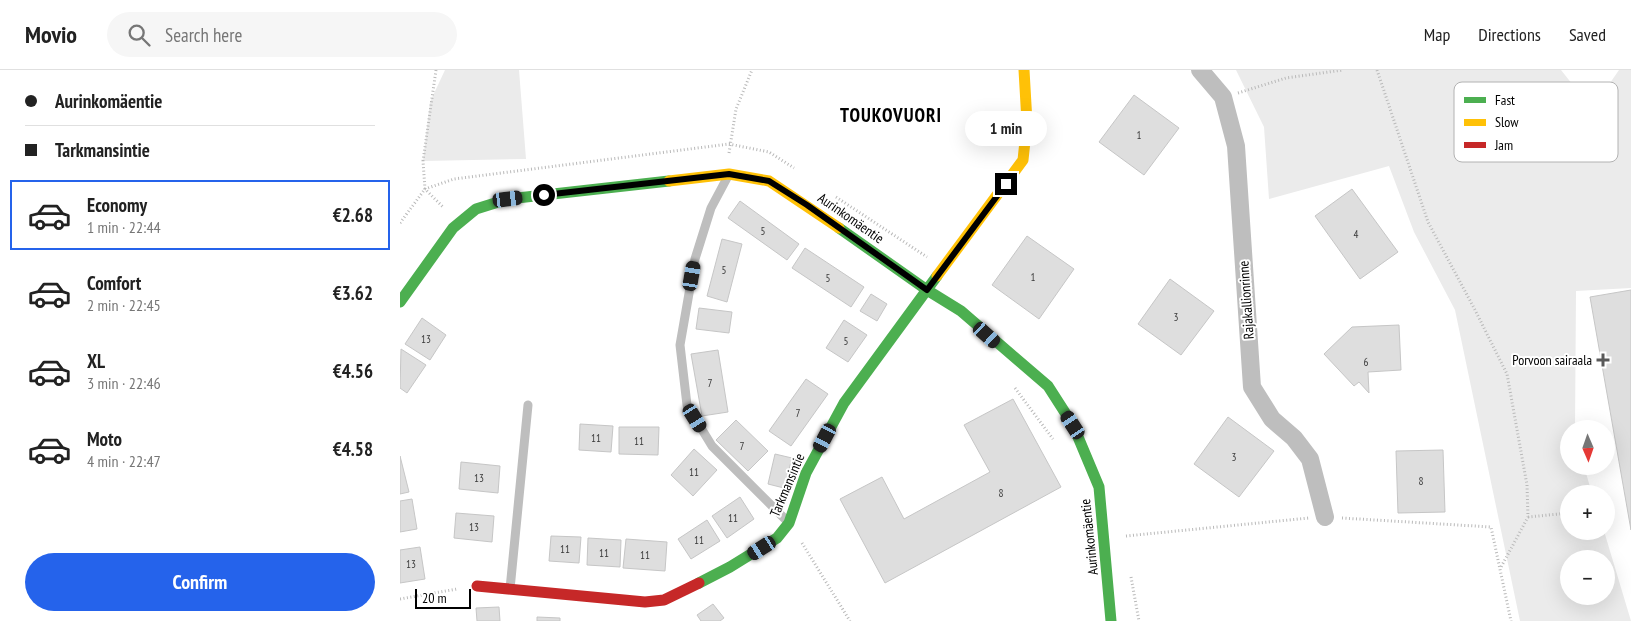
<!DOCTYPE html>
<meta charset="utf-8">
<style>
body{margin:0;font-family:"PT Sans Narrow",sans-serif;background:#f6f6f6;color:#222;height:100vh;display:flex;flex-direction:column;font-size:19px;white-space:nowrap}
*{box-sizing:border-box;margin:0}
p{font-size:16px;color:#767676}
.icon{flex:none;width:28px;height:28px;fill:none;stroke:currentColor;stroke-width:2;stroke-linecap:round;stroke-linejoin:round}
.map{position:relative;flex:1;overflow:hidden}
.side{display:flex;flex-direction:column;background:#fff;width:400px}
.side>*{flex:none}
.guide{display:grid;align-content:center;height:110px;padding:0 25px;background:#fff}
.needle{width:32px;rotate:178deg}
.controls{position:absolute;left:1160px;top:350px;display:grid;gap:10px}
.controls a{display:grid;place-items:center;width:55px;height:55px;border-radius:50%;background:#fff;box-shadow:0 5px 20px #0002;font-size:25px}
.scale{position:absolute;left:15px;bottom:12px;width:56px;box-sizing:border-box;padding-left:5px;border:2px solid #000;border-top:0;font-size:14px;line-height:18px;white-space:nowrap;color:#000;-webkit-text-stroke:4px #fff;paint-order:stroke}
.end{position:absolute;width:22px;height:22px;margin:-11px;border:6px solid #000;background:#fff;box-shadow:0 0 0 2px #fff}
.from{border-radius:50%}
.bubble{position:absolute;height:35px;border-radius:18px;background:#fff;box-shadow:0 5px 20px #0002;font-size:16px;font-weight:800;line-height:35px;text-align:center}
.car{position:absolute;width:15px;height:30px;margin:-15px -8px;border-radius:6px;box-shadow:0 0 4px 1px #0007;background:linear-gradient(#222 24%,#8ab4d8 0 40%,#222 0 76%,#8ab4d8 0 86%,#222 0)}
.guide b{display:flex;align-items:center;gap:18px;height:48px;font-size:19px}
.guide b+b{border-top:1px solid #e0e0e0}
.guide i{width:12px;height:12px;background:#222}
ul{padding:0;list-style:none}
li{display:flex;align-items:center;gap:15px;height:70px;margin:0 10px 8px;padding:0 15px;border:2px solid transparent;border-radius:0px}
li div{flex:1}
li b{display:block;font-size:19px}
li em{font-style:normal;font-weight:800}
li.current{border-color:#2563eb}
li>.icon{width:45px;height:45px;stroke-width:1.5}
.primary-button{display:flex;gap:10px;margin-top:auto;padding:10px 25px}
.primary-button a{flex:1;height:58px;border-radius:30px;background:#2563eb;color:#fff;font-size:20px;font-weight:800;line-height:58px;text-align:center}
header{display:flex;align-items:center;gap:30px;box-sizing:border-box;height:70px;padding:0 25px;background:#fff;border-bottom:1px solid #e0e0e0}
header strong{font-size:24px}
nav{display:flex;gap:28px;margin-inline-start:auto;font-size:18px}
.search{width:350px;height:45px;background:#f6f6f6;display:flex;align-items:center;gap:12px;box-sizing:border-box;padding:0 18px;border-radius:28px;color:#767676;font-size:19px}
main{display:flex;flex:1;min-height:0}
.map>svg:first-child{display:block}
.green{fill:#ebebeb;fill-rule:evenodd}
.building{fill:#dedede;stroke:#c6c6c6}
.lines{fill:none;stroke-linecap:round;stroke-linejoin:round}
.path{stroke:#b9b9b9;stroke-width:3;stroke-dasharray:1 2.5;stroke-linecap:butt}
.lane{stroke:#bebebe;stroke-width:9}
.street{stroke:#bebebe;stroke-width:18}
.fast{stroke:#4caf50;stroke-width:11}
.slow{stroke:#ffc107;stroke-width:11}
.jam{stroke:#c62828;stroke-width:11}
.route{stroke:#000;stroke-width:6}
.poi-dot{fill:#595959;stroke:#fff;stroke-width:2}
.labels{text-anchor:middle;dominant-baseline:central;stroke-width:4;stroke-linejoin:round;paint-order:stroke}
.number-label{font-size:11px;fill:#383838}
.street-label{font-size:14px;fill:#000;stroke:#fff}
.poi-label{font-size:14px;fill:#000;stroke:#fff;text-anchor:end}
.district-label{font-size:19px;font-weight:bold;letter-spacing:1px;fill:#000;stroke:#fff}
.key{fill:#fff;stroke:#b2b2b2;stroke-width:1}
.key-label{font-size:14px;fill:#000}
</style>
<header>
<strong>Movio</strong>
<div class="search"><svg class="icon" aria-label="search" viewBox="0 0 24 24"><circle cx="10" cy="10" r="6"/><path d="M15 15l6 6"/></svg>Search here</div>
<nav><a>Map</a><a>Directions</a><a>Saved</a></nav>
</header>
<main>
<section class="side">
<div class="guide">
<b><i class="from"></i>Aurinkomäentie</b>
<b><i></i>Tarkmansintie</b>
</div>
<ul>
<li class="current"><svg class="icon" aria-label="car" viewBox="0 0 24 24"><path d="M5 17H2v-5l4-1 3-4h7l3 4 3 1v5h-3M9 17h6M6 11h13"/><circle cx="7" cy="17" r="2"/><circle cx="17" cy="17" r="2"/></svg><div><b>Economy</b><p>1 min · 22:44</p></div><em>€2.68</em></li>
<li><svg class="icon" aria-label="car" viewBox="0 0 24 24"><path d="M5 17H2v-5l4-1 3-4h7l3 4 3 1v5h-3M9 17h6M6 11h13"/><circle cx="7" cy="17" r="2"/><circle cx="17" cy="17" r="2"/></svg><div><b>Comfort</b><p>2 min · 22:45</p></div><em>€3.62</em></li>
<li><svg class="icon" aria-label="car" viewBox="0 0 24 24"><path d="M5 17H2v-5l4-1 3-4h7l3 4 3 1v5h-3M9 17h6M6 11h13"/><circle cx="7" cy="17" r="2"/><circle cx="17" cy="17" r="2"/></svg><div><b>XL</b><p>3 min · 22:46</p></div><em>€4.56</em></li>
<li><svg class="icon" aria-label="car" viewBox="0 0 24 24"><path d="M5 17H2v-5l4-1 3-4h7l3 4 3 1v5h-3M9 17h6M6 11h13"/><circle cx="7" cy="17" r="2"/><circle cx="17" cy="17" r="2"/></svg><div><b>Moto</b><p>4 min · 22:47</p></div><em>€4.58</em></li>
</ul>
<div class="primary-button"><a>Confirm</a></div>
</section>
<div class="map">
<svg width="1231" height="551" viewBox="0 0 1231 551">
<rect width="100%" height="100%" fill="#fff"/>
<path class="green" d="M45,0H119L126,89L23,91L30,32Z
M836,0H1161L1192,39L1219,0H1231V218L1176,221L1175,359H1169V396H1184L1192,424H1169V461H1204L1231,551H1120L1055,240L1014,162L989,96L869,129L864,57ZM1169,489H1206V526H1169Z"/>
<path class="building" d="M734,25L779,58L744,105L699,72Z
M952,119L998,182L960,209L915,146Z
M340,131L399,174L387,190L328,148Z
M627,166L674,199L639,249L592,215Z
M322,169L342,174L327,232L307,226Z
M405,178L464,217L451,237L392,198Z
M770,209L814,241L781,285L738,254Z
M1231,220V460L1190,227Z
M471,224L487,234L477,251L460,241Z
M299,238L332,242L329,263L296,259Z
M22,248L46,265L30,290L5,274Z
M444,250L467,265L448,292L426,278Z
M999,255L1001,300L968,302L969,323L959,312L954,316L924,284L952,257Z
M1,279L26,295L7,323L0,318Z
M318,280L328,342L302,346L291,284Z
M406,309L428,324L391,376L369,361Z
M613,329L661,417L485,513L440,429L482,407L504,449L590,402L564,355Z
M828,347L874,381L839,427L794,394Z
M336,350L368,381L348,401L316,370Z
M180,354L213,356L211,382L179,380Z
M219,357H259L258,385L219,384Z
M294,379L317,400L293,426L271,405Z
M1043,380L1045,442L998,443L996,381Z
M375,384L392,388L384,418L368,414Z
M0,386L9,422L0,424Z
M61,392L100,396L98,423L59,419Z
M340,427L354,449L327,468L312,446Z
M12,429L17,459L0,462V431Z
M56,443L94,446L92,472L54,468Z
M307,450L320,471L291,489L278,469Z
M151,466L181,467L179,493L149,491Z
M188,468L221,470L220,497L187,495Z
M226,469L267,472L265,501L223,498Z
M20,477L25,509L0,513V480Z
M313,534L324,548L320,551H301L297,545Z
M99,537L100,551H77L76,538Z
M137,547L160,548V551H137Z"/>
<g class="lines">
<path class="path" d="M36,0L23,91L25,119L44,138
M977,0L1028,152L1074,238L1107,304L1127,415L1128,447L1100,499
M838,23L886,8L943,0
M329,83L336,39L352,0
M436,127L527,187
M0,153L25,119L54,109L329,74L369,82L394,98
M615,318L653,369
M1128,447L1169,443
M942,448L1091,457L1111,551
M726,466L909,448
M402,473L450,551
M731,507L739,551
M0,529L57,519"/>
<path class="lane" d="M327,108L311,138L295,189L280,275L287,335L312,376L387,451
M110,519L128,335"/>
<path class="street" d="M800,0L823,27L836,76L852,317L872,349L894,368L910,389L925,447"/>
<path class="fast" d="M439,158L527,220L561,241L648,316L673,355L699,417L711,551
M0,232L53,158L76,139L108,129L269,111
M299,513L330,497L377,468L389,453L406,403L444,333L537,206"/>
<path class="slow" d="M269,111L329,104L369,111L439,158
M537,206L623,90L627,52L624,0"/>
<path class="jam" d="M77,516L245,532L264,530L299,513"/>
</g>
<g class="lines">
<path class="route" d="M144,125L329,104L369,111L407,135L527,220L606,114"/>
</g>
<path class="poi-dot" d="M1200.5 282.5h5v5h5v5h-5v5h-5v-5h-5v-5h5z"/>
<g class="labels">
<g class="number-label">
<text x="739" y="65">1</text>
<text x="363" y="161">5</text>
<text x="956" y="164">4</text>
<text x="324" y="200">5</text>
<text x="633" y="207">1</text>
<text x="428" y="208">5</text>
<text x="776" y="247">3</text>
<text x="26" y="269">13</text>
<text x="446" y="271">5</text>
<text x="966" y="292">6</text>
<text x="310" y="313">7</text>
<text x="398" y="343">7</text>
<text x="196" y="368">11</text>
<text x="239" y="371">11</text>
<text x="342" y="376">7</text>
<text x="834" y="387">3</text>
<text x="294" y="402">11</text>
<text x="79" y="408">13</text>
<text x="1021" y="411">8</text>
<text x="601" y="423">8</text>
<text x="333" y="448">11</text>
<text x="74" y="457">13</text>
<text x="299" y="470">11</text>
<text x="165" y="479">11</text>
<text x="204" y="483">11</text>
<text x="245" y="485">11</text>
<text x="11" y="494">13</text>
</g>
<g class="street-label">
<text transform="translate(451 148) rotate(35)">Aurinkomäentie</text>
<text transform="translate(846 230) rotate(-94)">Rajakallionrinne</text>
<text transform="translate(387 415) rotate(-67)">Tarkmansintie</text>
<text transform="translate(689 467) rotate(-96)">Aurinkomäentie</text>
</g>
<g class="poi-label">
<text x="1192" y="290">Porvoon sairaala</text>
</g>
<g class="district-label">
<text x="491" y="45">TOUKOVUORI</text>
</g>
</g>
<rect x="1054" y="12" width="164" height="80" rx="8" class="key"/>
<rect x="1064" y="27" width="22" height="6" fill="#4caf50"/>
<rect x="1064" y="49" width="22" height="7" fill="#ffc107"/>
<rect x="1064" y="72" width="22" height="6" fill="#c62828"/>
<g class="key-label">
<text x="1095" y="35">Fast</text>
<text x="1095" y="57">Slow</text>
<text x="1095" y="80">Jam</text>
</g>
</svg>
<div class="controls">
<a><svg class="needle" viewBox="-14 -14 28 28"><path d="M0-13l5 13h-10z" fill="#e53935"/><path d="M0 13l5-13h-10z" fill="#767676"/></svg></a>
<a>+</a>
<a>−</a>
</div>
<div class="scale">20 m</div>
<i class="end from" style="left:144px;top:125px"></i>
<i class="end" style="left:606px;top:114px"></i>
<div class="bubble" style="left:565px;top:41px;width:82px">1 min</div>
<i class="car" style="left:108px;top:129px;rotate:83deg"></i>
<i class="car" style="left:292px;top:206px;rotate:10deg"></i>
<i class="car" style="left:587px;top:265px;rotate:132deg"></i>
<i class="car" style="left:295px;top:348px;rotate:148deg"></i>
<i class="car" style="left:673px;top:355px;rotate:327deg"></i>
<i class="car" style="left:425px;top:368px;rotate:208deg"></i>
<i class="car" style="left:362px;top:478px;rotate:238deg"></i>
</div>
</main>
